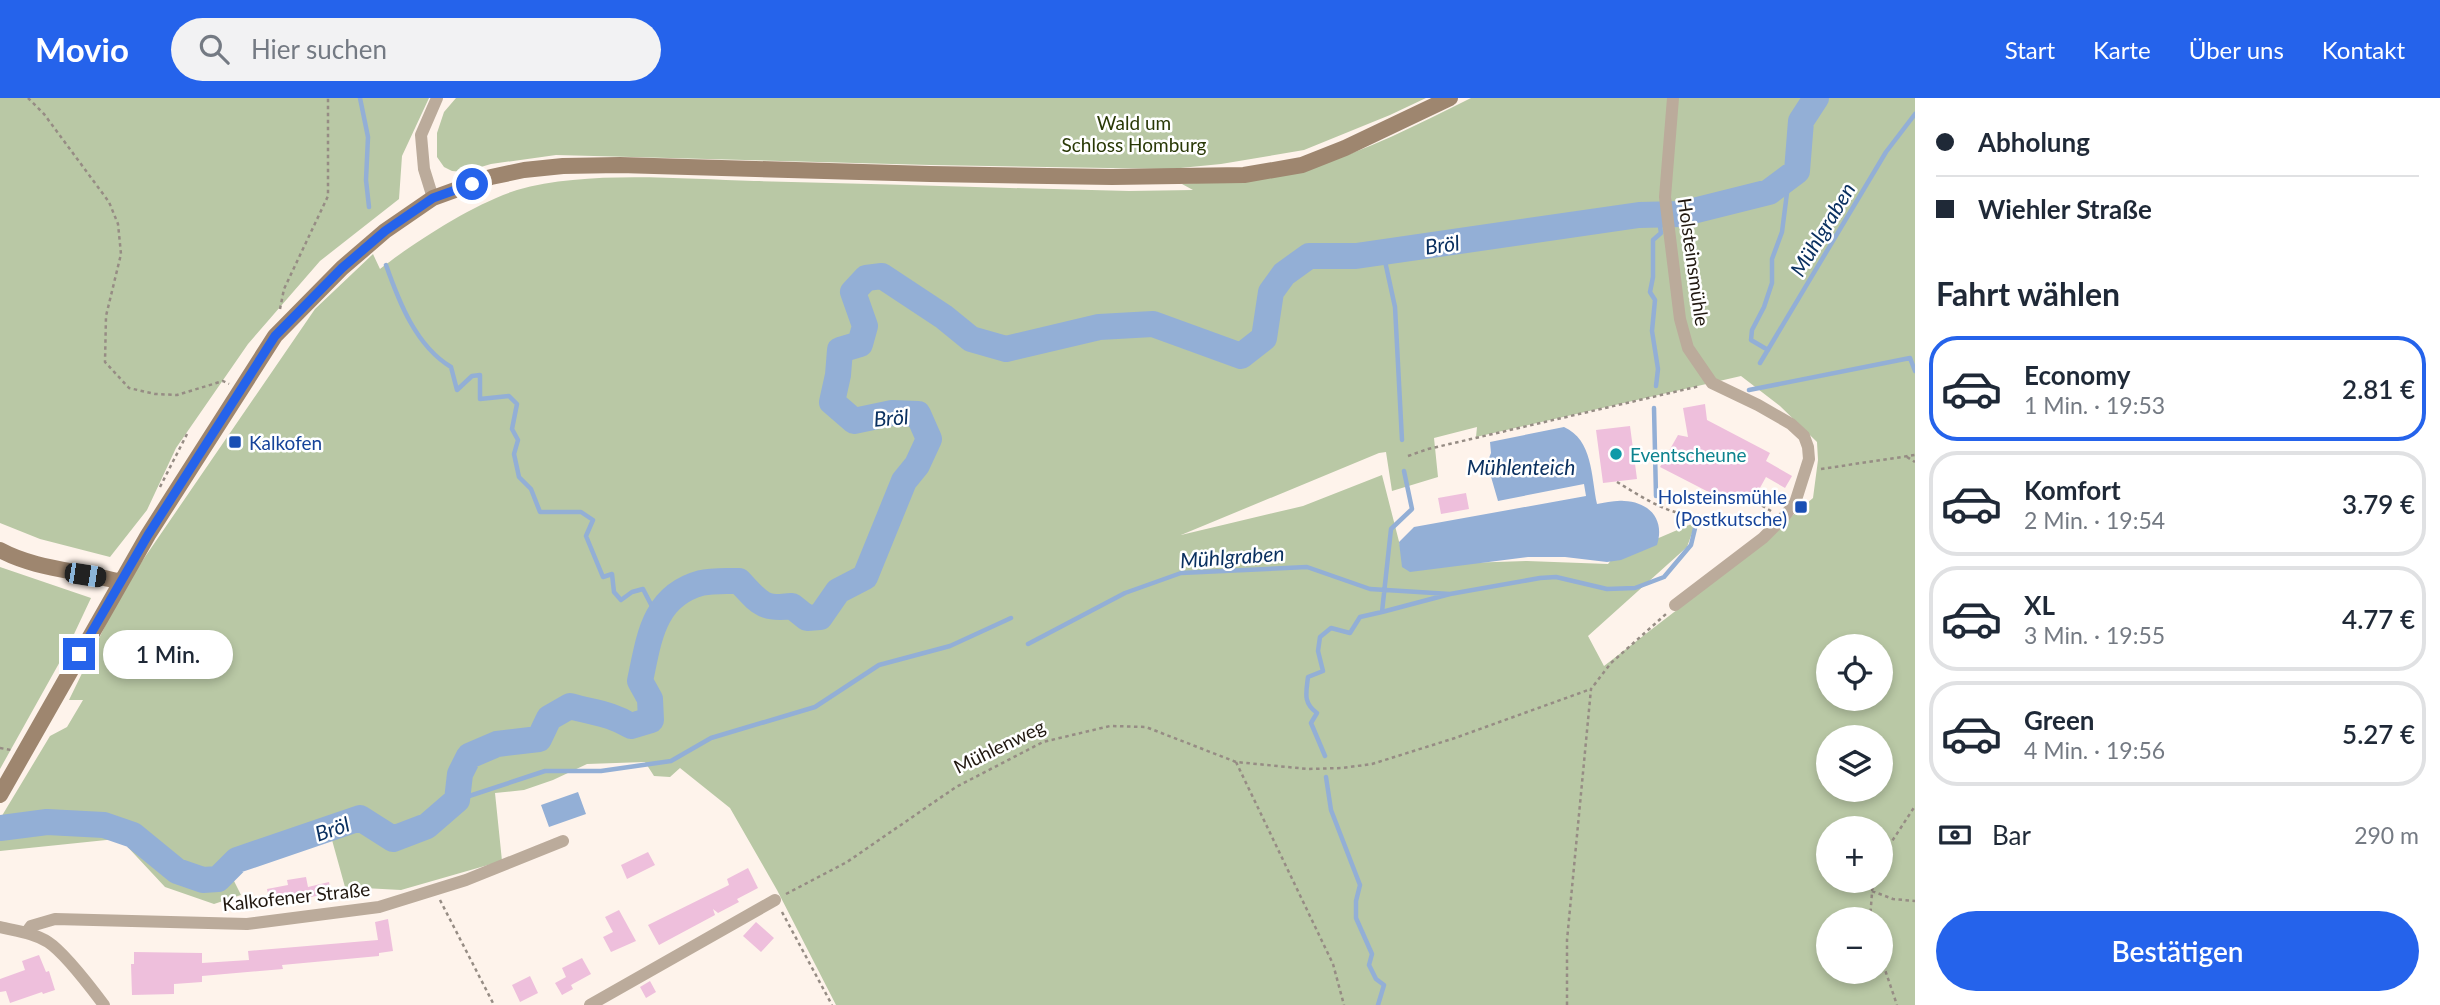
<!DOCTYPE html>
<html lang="de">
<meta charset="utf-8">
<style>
body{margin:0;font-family:Lato,sans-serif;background:#f2f2f3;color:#1f2937;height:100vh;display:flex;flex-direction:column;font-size:26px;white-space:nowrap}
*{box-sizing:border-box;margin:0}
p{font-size:23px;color:#747a83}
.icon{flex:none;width:38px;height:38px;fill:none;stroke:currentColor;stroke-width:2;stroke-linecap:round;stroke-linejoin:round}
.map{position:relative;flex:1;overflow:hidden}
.sheet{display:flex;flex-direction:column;background:#fff;width:525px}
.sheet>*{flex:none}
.top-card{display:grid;align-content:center;height:154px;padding:0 21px;background:#fff}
.tools{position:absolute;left:1816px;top:536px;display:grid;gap:14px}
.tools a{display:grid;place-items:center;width:77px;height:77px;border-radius:50%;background:#fff;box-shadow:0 4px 10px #0003;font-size:35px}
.end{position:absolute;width:32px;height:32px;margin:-16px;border:9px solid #2563eb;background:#fff;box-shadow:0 0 0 4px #fff}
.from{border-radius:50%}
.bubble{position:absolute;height:49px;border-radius:24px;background:#fff;box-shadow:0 4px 10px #0003;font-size:23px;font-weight:600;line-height:49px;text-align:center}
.car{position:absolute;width:21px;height:42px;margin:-21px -10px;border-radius:9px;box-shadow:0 0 5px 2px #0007;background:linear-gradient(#222 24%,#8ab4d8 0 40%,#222 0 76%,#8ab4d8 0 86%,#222 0)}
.top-card b{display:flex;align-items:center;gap:24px;height:66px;font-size:26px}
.top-card b+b{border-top:2px solid #e0e1e3}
.top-card i{width:18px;height:18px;background:#1f2937}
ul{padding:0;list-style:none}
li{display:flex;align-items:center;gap:21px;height:105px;margin:0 14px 10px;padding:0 7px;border:4px solid #e0e1e3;border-radius:28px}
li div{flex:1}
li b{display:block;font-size:26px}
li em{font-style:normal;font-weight:600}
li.active{border-color:#2563eb}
li>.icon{width:63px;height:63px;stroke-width:1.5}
h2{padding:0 21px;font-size:32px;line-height:84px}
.pay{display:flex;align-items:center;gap:18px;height:77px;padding:0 21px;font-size:26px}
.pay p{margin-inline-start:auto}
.cta{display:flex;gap:14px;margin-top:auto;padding:14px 21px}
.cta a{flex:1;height:80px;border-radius:42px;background:#2563eb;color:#fff;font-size:28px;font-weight:600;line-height:80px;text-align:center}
header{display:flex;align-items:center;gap:42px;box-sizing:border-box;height:98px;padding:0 35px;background:#2563eb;color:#fff}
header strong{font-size:33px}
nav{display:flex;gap:38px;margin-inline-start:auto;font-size:24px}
.search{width:490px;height:63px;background:#f2f2f3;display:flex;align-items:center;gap:18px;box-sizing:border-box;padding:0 24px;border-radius:38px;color:#747a83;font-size:26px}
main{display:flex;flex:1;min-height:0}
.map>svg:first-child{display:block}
.green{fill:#b9c8a5;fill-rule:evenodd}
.water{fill:#93afd6}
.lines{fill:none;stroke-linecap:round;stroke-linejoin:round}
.stream{stroke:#93afd6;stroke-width:4.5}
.river{stroke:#93afd6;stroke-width:26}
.building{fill:#eebfdc}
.path{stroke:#968c84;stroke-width:2.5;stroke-dasharray:3.5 3.5;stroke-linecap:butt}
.minor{stroke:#bbab9b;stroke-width:12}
.secondary{stroke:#9e866f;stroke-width:16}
.route{stroke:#2563eb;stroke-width:9}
.transit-dot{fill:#1a4fb4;stroke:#fff;stroke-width:2.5}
.culture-dot{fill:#0f9aa8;stroke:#fff;stroke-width:2.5}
.labels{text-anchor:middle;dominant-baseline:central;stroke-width:5;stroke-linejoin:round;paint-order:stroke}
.park-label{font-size:19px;fill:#293906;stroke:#fff}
.street-label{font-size:19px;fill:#20170f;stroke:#fff}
.transit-label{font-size:19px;fill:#164399;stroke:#fff;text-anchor:start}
.culture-label{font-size:19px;fill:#0d838f;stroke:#fff;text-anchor:start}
.water-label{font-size:21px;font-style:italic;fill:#0a3060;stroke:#fff}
</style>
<header>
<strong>Movio</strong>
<div class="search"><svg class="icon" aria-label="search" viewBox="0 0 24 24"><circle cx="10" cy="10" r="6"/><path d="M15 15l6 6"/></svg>Hier suchen</div>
<nav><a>Start</a><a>Karte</a><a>Über uns</a><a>Kontakt</a></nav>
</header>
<main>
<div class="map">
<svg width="1915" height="907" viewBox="0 0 1915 907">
<rect width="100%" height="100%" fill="#fef3eb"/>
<path class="green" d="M0,0H429L402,58L399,101L320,163L248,246L176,350L147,412L110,459L40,441L0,425Z
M456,0H1426L1390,17L1304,52L1221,66L1170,71L930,67L556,57L491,66L464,74L452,73L444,69L437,59V35L444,14Z
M1471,0H1915V907H836L777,792L730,710L680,670L670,679L654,678L645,664L587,666L553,682L524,692L495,695L502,763L401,792L345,789L332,742L286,750L231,777L241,797L214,806L165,789L123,744L116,741L0,753V721L50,638L67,629L83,602H69L123,491L315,211L373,156L380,171C416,143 473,106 517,92C586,72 681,81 754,83C879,86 1004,90 1129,93L1193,92L1182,86C1224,83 1269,83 1309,70C1366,53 1419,26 1471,0ZM1741,278L1780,308L1817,344L1818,362L1813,400L1721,478L1604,568L1588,538L1687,449L1696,424L1633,451L1616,456L1608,466L1527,463L1405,467L1382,377L1303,408L1181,437L1379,355L1386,354L1392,393L1438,379L1434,340L1477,329L1476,339ZM1829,548H1881V600H1829ZM1829,639H1881V691H1829ZM1829,730H1881V782H1829ZM1829,821H1881V873H1829Z
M0,469L91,500L67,551L0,671Z"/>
<path class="water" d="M1564,329C1593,342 1591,378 1597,406C1605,405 1615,402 1624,403C1650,404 1665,422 1657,447L1621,462L1607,464L1565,459H1528L1410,474L1402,469L1399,444L1414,429L1586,398L1584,386L1498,403L1487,365L1491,355L1490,344Z
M578,694L586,716L549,729L541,707Z"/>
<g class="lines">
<path class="stream" d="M360,0L368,39L366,82L369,109
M1383,154L1395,209L1402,342
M386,167C399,204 416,248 451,269L457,292L472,278L480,277V301L509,298L517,306L512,331L518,342L514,356L519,379L531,391L540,414H581L593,422L586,438L603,479L612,476L614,494L621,502L632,494L643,491L657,518
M1768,252L1751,242L1752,232L1764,209L1772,185V161L1782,134L1789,79
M1760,265L1886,54L1915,16
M1656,288L1658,271L1652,233L1655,202L1650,194L1653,179V142L1661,135L1658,116
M1749,292L1910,260L1915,273
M1654,310L1656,398
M1382,514L1450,496L1540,480L1556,479L1607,491L1635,490L1664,479L1691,447L1698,418
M1028,546L1125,495L1181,475L1307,469L1370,491L1450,496
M1325,658L1311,625L1317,615C1303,605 1306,595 1308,579L1323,573L1318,553L1320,539L1331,530L1350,535L1360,519L1382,514L1391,431L1412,411L1404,373
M1326,679L1331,712L1360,787L1356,803V820L1372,856L1369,867L1376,881L1384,887L1378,907
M457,702L545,673H601L671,663L711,640L815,609L879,567L950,548L1011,520"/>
<path class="river" d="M0,730L47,724L104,727L133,737L177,773L203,782L218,781L237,762L360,720L393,741L427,728L457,702L460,676L469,658L497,646L539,641L549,620L570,608C594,615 610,615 631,628L651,622L650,601L640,583C649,541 653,498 701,485C713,482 728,483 739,483C759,504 762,512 792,508L807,520L820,519L838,493L865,479L904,383L917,367L929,341L918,316L892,315L854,323L832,304L838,277L840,252L860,246L865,228L853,194L866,180L882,178L944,219L971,241L1006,251L1099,229L1153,226L1241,258L1264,240L1271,194L1284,176L1309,158H1356L1639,117L1681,116L1769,94L1797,73L1801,23L1816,0"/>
</g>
<path class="building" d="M1705,306L1707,322L1770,355L1766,363L1792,378L1785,390L1766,379L1756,397L1750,394L1728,404L1660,369L1678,337L1688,339L1683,310Z
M1630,328L1637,381L1603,385L1596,332Z
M1466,395L1469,411L1441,416L1438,400Z
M648,754L655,767L627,781L621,767Z
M748,770L758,790L737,801L739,804L718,815L713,811L715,817L659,847L648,827L729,787L727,781Z
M306,779L308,789L329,784L331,795L296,802L297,806L284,808L282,803L270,805L267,791L288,787L287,782Z
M619,812L636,843L611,854L603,839L613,834L605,819Z
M388,821L393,853L379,855V858L282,867L283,871L202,878V884L174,886V896L132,897L131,866H134V854L202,855V865L249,862L248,853L378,842L375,824Z
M756,824L774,840L761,854L743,838Z
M39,857L46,874L49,873L55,892L43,896L42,894L10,905L6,893L0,894V881L25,872L22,863Z
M582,860L591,876L571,887L573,891L562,897L555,885L566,879L562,870Z
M530,878L538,895L520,904L512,887Z
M650,883L656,894L646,900L640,889Z"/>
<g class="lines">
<path class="path" d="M28,0L44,16L109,104L118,126L121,156L106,218L105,264L129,290L155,296L177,297L223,283L229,286
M280,211L284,191L328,98V0
M1408,358L1428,351L1700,288
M1907,359L1915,364
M1821,371L1915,357
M1617,384C1639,397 1662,413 1688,417C1699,419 1711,419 1722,420
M160,389L187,336
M1744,397L1771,413
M0,650L11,652
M1236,664L1333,866L1344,907
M1881,760L1915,708
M1872,793L1893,801L1915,803
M786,796L847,764L956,689L1043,644L1110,628L1146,629L1236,664L1308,671L1342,670L1372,666L1455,640L1591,591
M440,802L494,907
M782,814L832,907
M1870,821L1873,782
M1881,860L1897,907
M1567,907V842L1591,591L1611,565L1666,516"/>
<path class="minor" d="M1673,0L1665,99L1680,221L1688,250L1712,285L1758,307L1791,326L1804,338L1808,349L1809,361L1795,405L1783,420L1763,440L1675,507
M433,100L424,71L421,37L437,0
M0,829C16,833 34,835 48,844C65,855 92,891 104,907
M26,835L31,828L55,821L247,826L379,809L466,782L563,743
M590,907L775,802"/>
<path class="secondary" d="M0,452C37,472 80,472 120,484
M0,697L148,437L275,238L342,170L385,133L433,100L491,79L524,72L563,68L620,67L930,76L1112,79L1244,77L1302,67L1345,50L1450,0"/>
</g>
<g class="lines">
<path class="route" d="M79,556L148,437L275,238L342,170L385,133L433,100L472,86"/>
</g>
<g class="transit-dot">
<rect x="228" y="337" width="14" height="14" rx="3.5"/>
<rect x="1794" y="402" width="14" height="14" rx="3.5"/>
</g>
<circle class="culture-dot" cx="1616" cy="356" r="7"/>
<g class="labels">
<g class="park-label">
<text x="1134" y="24">Wald um<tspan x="1134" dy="22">Schloss Homburg</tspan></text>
</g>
<g class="street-label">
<text transform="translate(1694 164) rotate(82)">Holsteinsmühle</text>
<text transform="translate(999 648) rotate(-26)">Mühlenweg</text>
<text transform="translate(296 798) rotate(-6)">Kalkofener Straße</text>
</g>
<g class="transit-label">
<text x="249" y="344">Kalkofen</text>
<text x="1787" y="398" text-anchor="end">Holsteinsmühle<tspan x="1787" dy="22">(Postkutsche)</tspan></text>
</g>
<g class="culture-label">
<text x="1630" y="356">Eventscheune</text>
</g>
<g class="water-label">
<text transform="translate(1822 131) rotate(-59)">Mühlgraben</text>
<text transform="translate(1442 146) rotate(-8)">Bröl</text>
<text transform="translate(891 319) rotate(-4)">Bröl</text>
<text x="1521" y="368">Mühlenteich</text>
<text transform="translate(1232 458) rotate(-4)">Mühlgraben</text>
<text transform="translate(332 730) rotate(-19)">Bröl</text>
</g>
</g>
</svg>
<div class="tools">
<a><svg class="icon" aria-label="locate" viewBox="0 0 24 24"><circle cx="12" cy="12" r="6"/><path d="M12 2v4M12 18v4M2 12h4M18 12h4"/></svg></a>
<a><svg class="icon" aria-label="layers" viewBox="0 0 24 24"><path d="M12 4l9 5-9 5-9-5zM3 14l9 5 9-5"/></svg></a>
<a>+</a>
<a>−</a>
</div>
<i class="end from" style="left:472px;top:86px"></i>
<i class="end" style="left:79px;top:556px"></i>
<div class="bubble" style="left:103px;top:532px;width:130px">1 Min.</div>
<i class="car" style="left:85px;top:477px;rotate:99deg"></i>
</div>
<section class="sheet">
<div class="top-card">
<b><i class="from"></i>Abholung</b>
<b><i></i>Wiehler Straße</b>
</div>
<h2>Fahrt wählen</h2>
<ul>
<li class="active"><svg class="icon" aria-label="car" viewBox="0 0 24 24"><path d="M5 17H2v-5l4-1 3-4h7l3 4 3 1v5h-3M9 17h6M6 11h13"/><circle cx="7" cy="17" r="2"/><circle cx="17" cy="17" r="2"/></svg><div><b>Economy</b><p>1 Min. · 19:53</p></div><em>2.81 €</em></li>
<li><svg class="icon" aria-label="car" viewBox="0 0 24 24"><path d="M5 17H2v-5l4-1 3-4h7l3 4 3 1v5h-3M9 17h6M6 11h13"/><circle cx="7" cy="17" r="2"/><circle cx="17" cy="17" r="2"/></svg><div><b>Komfort</b><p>2 Min. · 19:54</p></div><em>3.79 €</em></li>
<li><svg class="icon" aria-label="car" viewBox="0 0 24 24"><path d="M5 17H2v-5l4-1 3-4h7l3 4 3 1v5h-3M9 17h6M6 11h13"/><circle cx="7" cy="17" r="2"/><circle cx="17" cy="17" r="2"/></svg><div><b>XL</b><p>3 Min. · 19:55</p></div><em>4.77 €</em></li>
<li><svg class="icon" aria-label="car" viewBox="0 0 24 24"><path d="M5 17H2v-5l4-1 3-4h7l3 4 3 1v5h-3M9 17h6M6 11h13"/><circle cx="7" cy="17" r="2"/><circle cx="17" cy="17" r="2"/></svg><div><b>Green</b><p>4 Min. · 19:56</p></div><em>5.27 €</em></li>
</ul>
<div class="pay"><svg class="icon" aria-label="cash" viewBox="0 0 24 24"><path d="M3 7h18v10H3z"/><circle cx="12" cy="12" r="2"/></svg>Bar<p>290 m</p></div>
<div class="cta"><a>Bestätigen</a></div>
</section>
</main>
